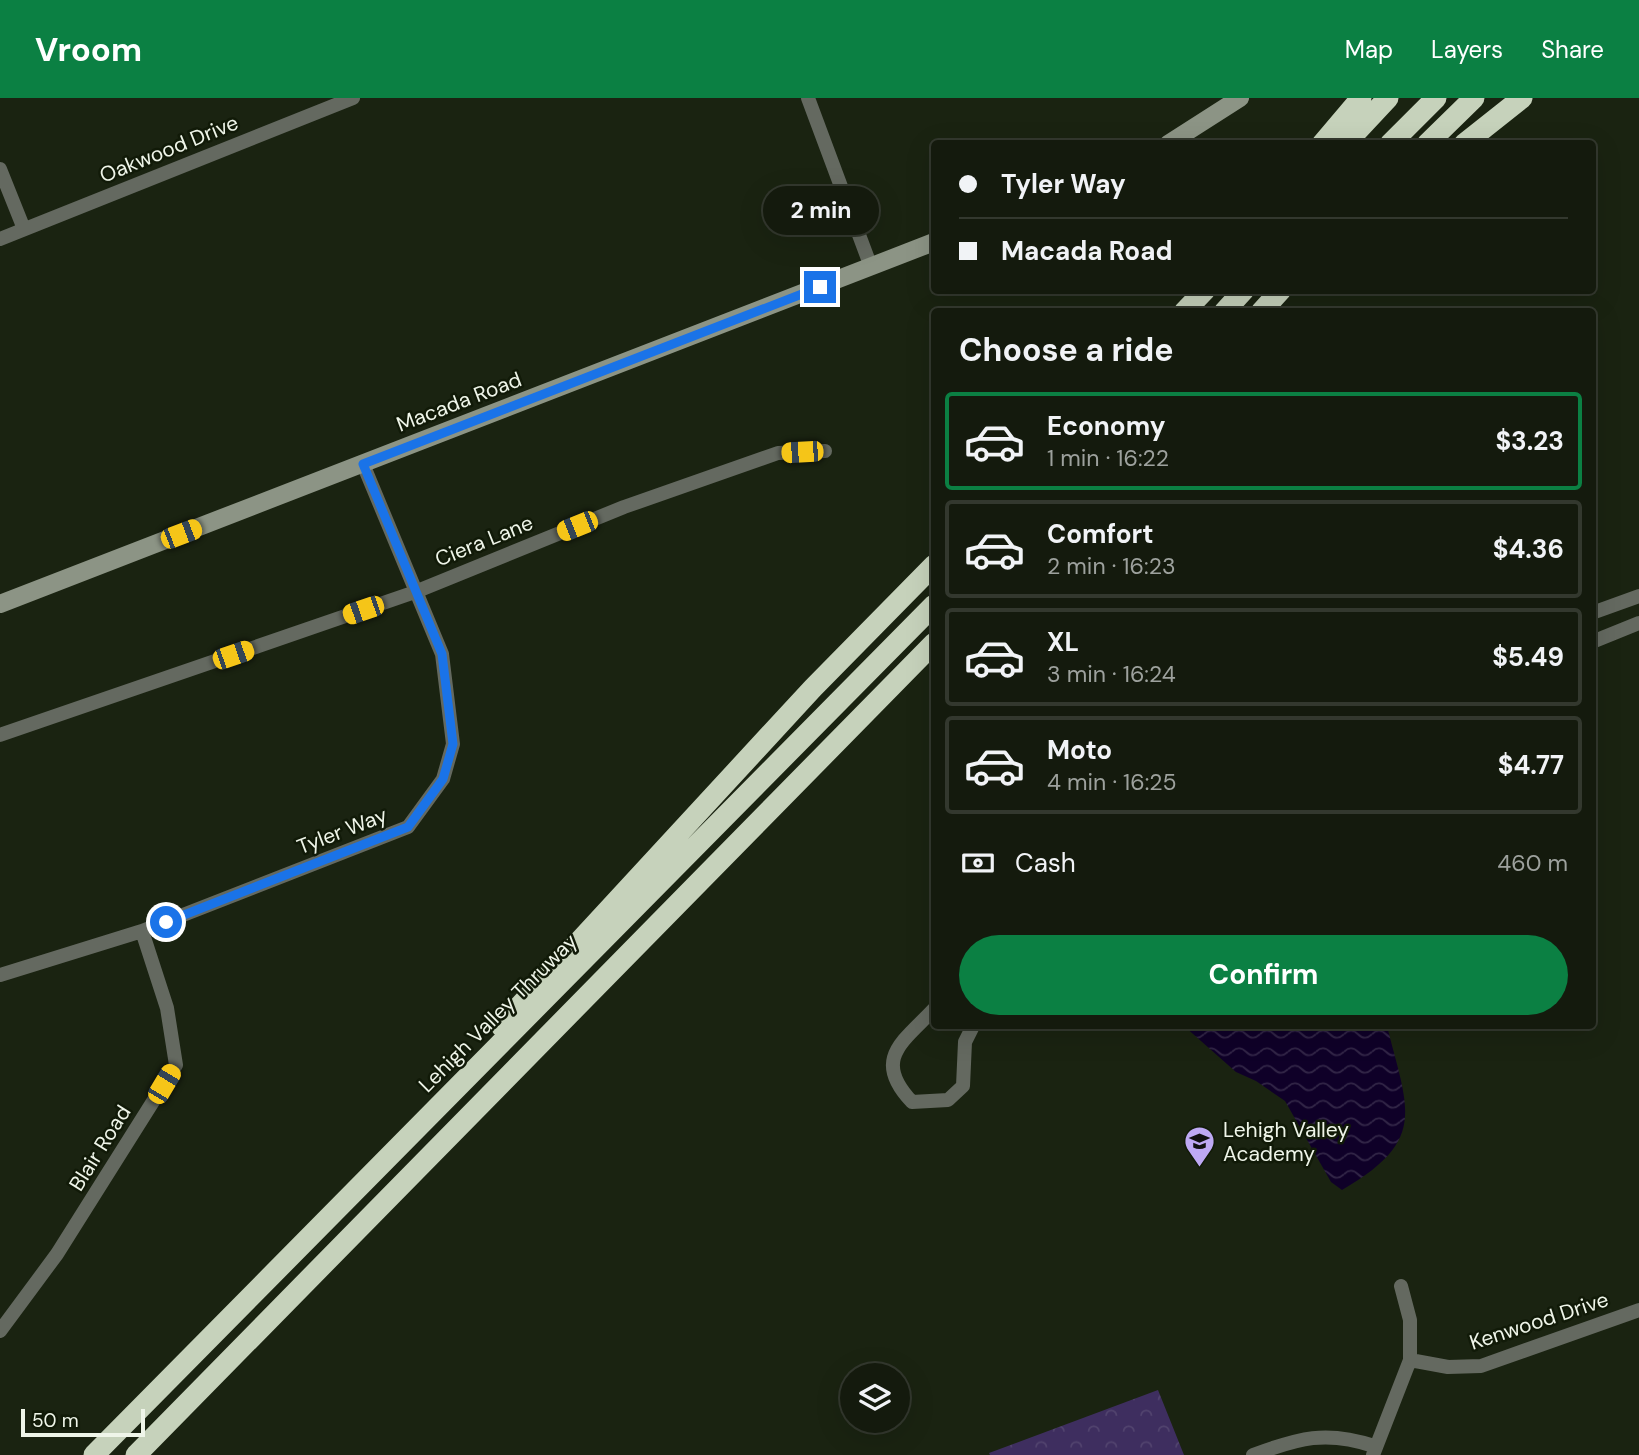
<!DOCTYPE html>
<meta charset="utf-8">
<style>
body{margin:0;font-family:"DM Sans",sans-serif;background:#21271b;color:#f1f3f6;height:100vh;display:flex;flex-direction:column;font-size:26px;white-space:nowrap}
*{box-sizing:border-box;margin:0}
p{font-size:23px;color:#9da19d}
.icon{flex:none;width:38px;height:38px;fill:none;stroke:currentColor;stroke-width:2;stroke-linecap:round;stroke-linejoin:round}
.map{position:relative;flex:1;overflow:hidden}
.panel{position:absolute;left:931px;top:210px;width:665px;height:721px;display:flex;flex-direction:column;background:#141a0d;border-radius:7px;box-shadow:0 7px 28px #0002,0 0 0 2px #33382e}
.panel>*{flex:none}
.hud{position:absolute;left:931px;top:42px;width:665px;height:154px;border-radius:7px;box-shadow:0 7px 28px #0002,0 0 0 2px #33382e;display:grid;align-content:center;height:154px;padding:0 28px;background:#141a0d}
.tools{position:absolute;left:840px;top:1265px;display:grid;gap:14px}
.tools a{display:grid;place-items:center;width:70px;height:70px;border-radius:50%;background:#141a0d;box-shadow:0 7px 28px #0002,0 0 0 2px #33382e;font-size:35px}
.scale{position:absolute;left:21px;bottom:18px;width:124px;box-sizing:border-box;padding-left:7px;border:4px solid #eff5e9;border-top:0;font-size:19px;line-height:24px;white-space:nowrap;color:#eff5e9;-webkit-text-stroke:5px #111a08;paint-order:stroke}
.end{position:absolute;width:32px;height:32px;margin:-16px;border:9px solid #1a73e8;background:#fff;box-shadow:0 0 0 4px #fff}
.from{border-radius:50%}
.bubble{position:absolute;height:49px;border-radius:24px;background:#141a0d;box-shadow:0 7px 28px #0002,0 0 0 2px #33382e;font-size:23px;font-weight:700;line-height:49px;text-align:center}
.car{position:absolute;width:21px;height:42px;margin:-21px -10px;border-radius:9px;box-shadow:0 0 5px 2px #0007;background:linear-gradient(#f5c518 24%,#345 0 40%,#f5c518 0 76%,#345 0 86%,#f5c518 0)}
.hud b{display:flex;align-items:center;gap:24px;height:66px;font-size:26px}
.hud b+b{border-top:2px solid #33382e}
.hud i{width:18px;height:18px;background:#f1f3f6}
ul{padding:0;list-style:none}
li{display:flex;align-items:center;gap:21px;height:98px;margin:0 14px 10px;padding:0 14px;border:4px solid #33382e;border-radius:7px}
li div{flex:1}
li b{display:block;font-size:26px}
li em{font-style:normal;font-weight:700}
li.current{border-color:#0b8043}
li>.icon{width:63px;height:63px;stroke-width:1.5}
h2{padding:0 28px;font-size:32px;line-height:84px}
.pay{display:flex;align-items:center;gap:18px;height:77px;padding:0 28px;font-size:26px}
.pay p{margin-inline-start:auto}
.cta{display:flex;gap:14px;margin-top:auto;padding:14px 28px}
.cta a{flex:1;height:80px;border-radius:42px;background:#0b8043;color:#fff;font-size:28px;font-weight:700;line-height:80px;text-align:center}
header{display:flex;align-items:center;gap:42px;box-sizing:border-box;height:98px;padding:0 35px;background:#0b8043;color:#fff}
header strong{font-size:33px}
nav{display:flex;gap:38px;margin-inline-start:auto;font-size:24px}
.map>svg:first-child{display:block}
.forest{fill:url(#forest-crowns)}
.water{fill:url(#water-waves)}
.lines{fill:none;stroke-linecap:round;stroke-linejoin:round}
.street{stroke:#646960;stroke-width:14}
.secondary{stroke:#8c9485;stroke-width:18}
.highway{stroke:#c6d2bb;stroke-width:21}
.route{stroke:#1a73e8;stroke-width:9}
.labels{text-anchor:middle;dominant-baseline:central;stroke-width:5;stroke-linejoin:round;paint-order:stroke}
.street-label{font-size:21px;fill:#eff5e9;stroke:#111a08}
.poi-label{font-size:21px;fill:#eff5e9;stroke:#111a08;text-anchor:start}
</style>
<header>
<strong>Vroom</strong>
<nav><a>Map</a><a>Layers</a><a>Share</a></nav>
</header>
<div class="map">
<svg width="1639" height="1357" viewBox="0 0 1639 1357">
<defs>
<pattern id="forest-crowns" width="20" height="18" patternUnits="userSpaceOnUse" patternTransform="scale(1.75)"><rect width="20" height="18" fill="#3e2e5f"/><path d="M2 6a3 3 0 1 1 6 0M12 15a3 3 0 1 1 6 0" fill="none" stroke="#51436e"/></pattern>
<pattern id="water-waves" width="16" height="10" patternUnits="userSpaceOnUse" patternTransform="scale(1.75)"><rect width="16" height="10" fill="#0f0028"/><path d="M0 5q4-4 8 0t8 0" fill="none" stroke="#322647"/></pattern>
</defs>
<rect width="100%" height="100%" fill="#1a2311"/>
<path class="forest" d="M1158,1292L1184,1357H990L989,1355Z"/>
<path class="water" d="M1184,928H1387C1408,1012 1428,1042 1342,1092L1331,1084L1285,1003L1256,983L1236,974Z"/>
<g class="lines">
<path class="street" d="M808,0L871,169
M0,71L24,131
M0,141L353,0
M1592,515L1639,498
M1592,544L1639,525
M0,637L415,494L624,409L778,355L825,353
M0,877L142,833L408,729L443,681L453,646L442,556L363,366
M934,911C904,943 871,961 912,1004L948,1002L963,988L965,944L973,928
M0,1233L57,1156L176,967L167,910L142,833
M1410,1262L1448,1269L1481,1268L1639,1212
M1253,1357C1299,1340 1326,1332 1374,1348
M1373,1357L1410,1262V1222L1401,1188"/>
<path class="secondary" d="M1168,46L1240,0
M0,506L934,144"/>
<path class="highway" d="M1322,46L1361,0
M1345,46L1388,0
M1390,46L1436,0
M1427,46L1474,0
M1464,46L1522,0
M1184,214L1205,192
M1224,214L1244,192
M1261,214L1281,192
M501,928L813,590L934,467
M94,1357L934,507
M136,1357L934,545"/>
</g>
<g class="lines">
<path class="route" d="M166,824L408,729L443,681L453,646L442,556L363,366L820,189"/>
</g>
<defs>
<symbol id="school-pin" viewBox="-11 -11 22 30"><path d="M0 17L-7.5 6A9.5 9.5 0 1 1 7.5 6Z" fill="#bea9f4" stroke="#111a08"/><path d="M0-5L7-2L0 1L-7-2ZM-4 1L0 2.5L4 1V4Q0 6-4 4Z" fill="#111"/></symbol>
</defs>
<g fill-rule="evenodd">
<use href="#school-pin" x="1182" y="1026" width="35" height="47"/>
</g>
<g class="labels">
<g class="street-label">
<text transform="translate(169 51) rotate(-22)">Oakwood Drive</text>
<text transform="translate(459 304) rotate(-21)">Macada Road</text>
<text transform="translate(484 443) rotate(-22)">Ciera Lane</text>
<text transform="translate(342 733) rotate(-21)">Tyler Way</text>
<text transform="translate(498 915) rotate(-45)">Lehigh Valley Thruway</text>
<text transform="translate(100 1050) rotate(-58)">Blair Road</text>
<text transform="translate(1539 1223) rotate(-18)">Kenwood Drive</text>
</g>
<g class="poi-label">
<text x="1223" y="1032">Lehigh Valley<tspan x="1223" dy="24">Academy</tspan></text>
</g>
</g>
</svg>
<div class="tools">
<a><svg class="icon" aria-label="layers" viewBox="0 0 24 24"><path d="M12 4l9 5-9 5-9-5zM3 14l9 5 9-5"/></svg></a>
</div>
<div class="scale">50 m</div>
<i class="end from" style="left:166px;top:824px"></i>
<i class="end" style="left:820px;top:189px"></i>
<div class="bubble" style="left:763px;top:88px;width:116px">2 min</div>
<i class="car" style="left:802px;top:354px;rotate:267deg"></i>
<i class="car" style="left:577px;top:428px;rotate:248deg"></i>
<i class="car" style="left:181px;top:436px;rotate:69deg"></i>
<i class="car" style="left:363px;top:512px;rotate:251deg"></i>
<i class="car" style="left:233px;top:557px;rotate:71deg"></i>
<i class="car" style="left:164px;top:986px;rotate:31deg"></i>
<div class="hud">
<b><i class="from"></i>Tyler Way</b>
<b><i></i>Macada Road</b>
</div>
<section class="panel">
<h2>Choose a ride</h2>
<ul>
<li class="current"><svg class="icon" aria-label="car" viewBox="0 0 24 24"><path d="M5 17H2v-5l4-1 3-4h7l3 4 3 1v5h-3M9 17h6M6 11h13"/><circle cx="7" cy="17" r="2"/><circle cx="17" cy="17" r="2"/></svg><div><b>Economy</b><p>1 min · 16:22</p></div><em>$3.23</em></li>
<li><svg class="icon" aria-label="car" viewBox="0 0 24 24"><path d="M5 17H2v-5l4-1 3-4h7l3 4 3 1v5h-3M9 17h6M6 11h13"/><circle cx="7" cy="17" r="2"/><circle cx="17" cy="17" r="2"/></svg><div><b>Comfort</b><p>2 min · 16:23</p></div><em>$4.36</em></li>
<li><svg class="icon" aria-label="car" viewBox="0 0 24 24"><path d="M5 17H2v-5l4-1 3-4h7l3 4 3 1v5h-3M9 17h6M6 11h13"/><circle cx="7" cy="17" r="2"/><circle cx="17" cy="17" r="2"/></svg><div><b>XL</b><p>3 min · 16:24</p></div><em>$5.49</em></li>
<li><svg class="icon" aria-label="car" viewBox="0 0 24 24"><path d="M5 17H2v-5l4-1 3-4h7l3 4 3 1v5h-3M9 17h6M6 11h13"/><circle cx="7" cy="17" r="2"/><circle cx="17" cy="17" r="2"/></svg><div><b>Moto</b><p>4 min · 16:25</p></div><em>$4.77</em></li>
</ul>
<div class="pay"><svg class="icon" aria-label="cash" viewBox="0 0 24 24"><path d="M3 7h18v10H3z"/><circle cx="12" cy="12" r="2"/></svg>Cash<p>460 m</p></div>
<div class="cta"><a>Confirm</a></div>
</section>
</div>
